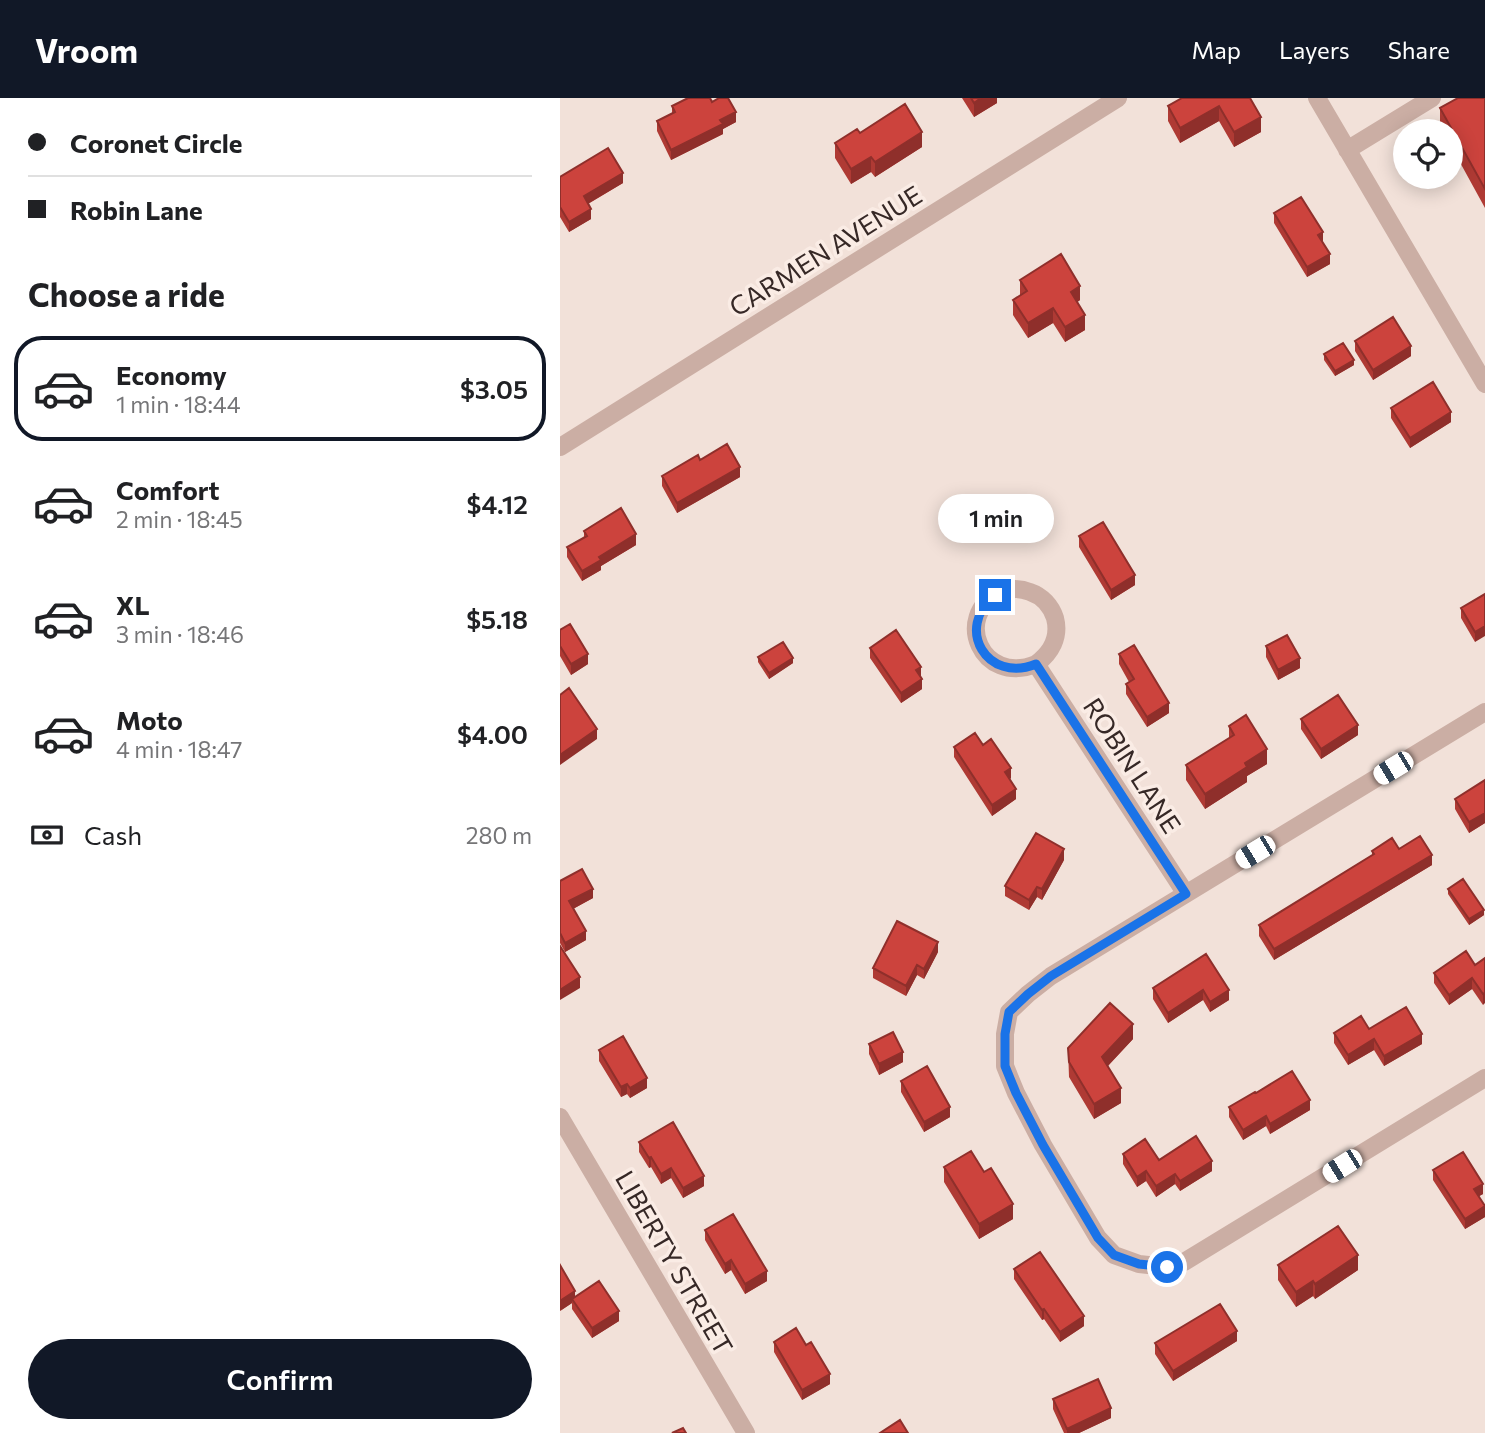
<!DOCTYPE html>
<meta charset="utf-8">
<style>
body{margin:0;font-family:Commissioner,sans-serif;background:#f2f2f2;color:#202124;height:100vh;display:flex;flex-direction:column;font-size:26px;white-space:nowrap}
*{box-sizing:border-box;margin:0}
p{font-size:23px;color:#757577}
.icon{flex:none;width:38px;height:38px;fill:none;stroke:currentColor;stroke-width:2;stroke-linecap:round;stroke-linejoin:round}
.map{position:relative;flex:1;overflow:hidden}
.side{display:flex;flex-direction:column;background:#fff;width:560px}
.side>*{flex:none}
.top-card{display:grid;align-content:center;height:154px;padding:0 28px;background:#fff}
.controls{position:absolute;left:833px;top:21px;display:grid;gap:14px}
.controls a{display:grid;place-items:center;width:70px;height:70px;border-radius:50%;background:#fff;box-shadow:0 4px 18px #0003;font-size:35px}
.end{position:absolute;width:32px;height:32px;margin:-16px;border:9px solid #1a73e8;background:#fff;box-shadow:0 0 0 4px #fff}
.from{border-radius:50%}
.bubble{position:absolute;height:49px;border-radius:24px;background:#fff;box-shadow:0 4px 18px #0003;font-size:23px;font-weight:600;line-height:49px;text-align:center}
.car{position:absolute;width:21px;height:42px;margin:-21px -10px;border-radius:9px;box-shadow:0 0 5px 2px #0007;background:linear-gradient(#fff 24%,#345 0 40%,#fff 0 76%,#345 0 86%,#fff 0)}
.top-card b{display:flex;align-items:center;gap:24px;height:66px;font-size:26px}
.top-card b+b{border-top:2px solid #e0e0e0}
.top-card i{width:18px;height:18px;background:#202124}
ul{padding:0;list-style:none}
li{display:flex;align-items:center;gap:21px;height:105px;margin:0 14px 10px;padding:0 14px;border:4px solid transparent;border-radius:28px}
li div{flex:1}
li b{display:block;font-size:26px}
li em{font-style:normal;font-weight:600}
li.selected{border-color:#111827}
li>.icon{width:63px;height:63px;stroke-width:1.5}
h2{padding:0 28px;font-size:32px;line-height:84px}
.pay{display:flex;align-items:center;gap:18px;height:77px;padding:0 28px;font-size:26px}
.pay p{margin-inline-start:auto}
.primary-button{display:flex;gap:14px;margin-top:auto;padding:14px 28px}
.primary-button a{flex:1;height:80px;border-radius:42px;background:#111827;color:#fff;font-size:28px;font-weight:600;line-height:80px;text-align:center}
header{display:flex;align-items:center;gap:42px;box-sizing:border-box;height:98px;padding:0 35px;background:#111827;color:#fff}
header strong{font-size:33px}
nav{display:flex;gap:38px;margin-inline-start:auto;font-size:24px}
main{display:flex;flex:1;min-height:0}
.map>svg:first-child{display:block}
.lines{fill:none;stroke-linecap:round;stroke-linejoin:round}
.minor{stroke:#cbaea4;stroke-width:18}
.wall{fill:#af3a34}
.shaded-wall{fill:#8f2f2b}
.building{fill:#cc433d;stroke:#8f2f2b;stroke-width:2}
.route{stroke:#1a73e8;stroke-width:9}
.labels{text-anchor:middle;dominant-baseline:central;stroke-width:7;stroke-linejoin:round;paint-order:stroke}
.street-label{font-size:26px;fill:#362826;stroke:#faece5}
</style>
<header>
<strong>Vroom</strong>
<nav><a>Map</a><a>Layers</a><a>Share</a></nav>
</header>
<main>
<section class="side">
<div class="top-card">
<b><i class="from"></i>Coronet Circle</b>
<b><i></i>Robin Lane</b>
</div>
<h2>Choose a ride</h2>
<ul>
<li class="selected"><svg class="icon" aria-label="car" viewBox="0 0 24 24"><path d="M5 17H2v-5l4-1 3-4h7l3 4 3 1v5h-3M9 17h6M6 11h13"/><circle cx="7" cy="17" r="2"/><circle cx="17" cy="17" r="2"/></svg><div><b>Economy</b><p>1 min · 18:44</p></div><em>$3.05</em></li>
<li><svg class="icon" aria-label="car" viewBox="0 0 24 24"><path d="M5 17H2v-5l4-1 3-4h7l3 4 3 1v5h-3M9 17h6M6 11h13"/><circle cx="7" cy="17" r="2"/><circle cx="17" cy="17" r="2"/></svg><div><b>Comfort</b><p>2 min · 18:45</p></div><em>$4.12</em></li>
<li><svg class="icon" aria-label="car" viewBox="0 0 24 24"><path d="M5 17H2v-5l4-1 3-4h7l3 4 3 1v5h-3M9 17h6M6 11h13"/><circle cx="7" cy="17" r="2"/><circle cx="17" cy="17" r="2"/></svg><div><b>XL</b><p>3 min · 18:46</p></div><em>$5.18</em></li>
<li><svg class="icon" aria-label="car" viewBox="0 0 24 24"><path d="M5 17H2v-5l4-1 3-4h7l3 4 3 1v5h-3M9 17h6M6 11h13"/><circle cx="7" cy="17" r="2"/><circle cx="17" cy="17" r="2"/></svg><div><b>Moto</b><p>4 min · 18:47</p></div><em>$4.00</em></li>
</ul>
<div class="pay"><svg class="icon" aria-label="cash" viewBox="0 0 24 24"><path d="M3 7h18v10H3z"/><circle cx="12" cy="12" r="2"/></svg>Cash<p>280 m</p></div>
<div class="primary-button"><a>Confirm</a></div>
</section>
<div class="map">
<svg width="925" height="1335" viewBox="0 0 925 1335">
<rect width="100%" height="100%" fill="#f2e1d9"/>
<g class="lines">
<path class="minor" d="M757,0L925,286
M787,52L872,0
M0,349L558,0
M476,566C421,588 393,518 439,495C448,490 460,490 470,494C482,498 491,508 495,520C500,539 491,555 476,566L626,796
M925,614L491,878L468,896L449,914L445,936V968L456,995L483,1047L538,1140L554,1157L579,1166L607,1169L624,1164L925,980
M0,1019L186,1335"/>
</g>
<path class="wall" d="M402,0H437V5L414,19Z
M690,0L701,34L674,49L659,23L620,45L608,23V8Z
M925,0V110L891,48V33H883L880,29V10Z
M152,4L176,24L163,31V36L111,62L97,33V23L112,15V8Z
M300,35L362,49L315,79L311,74L291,86L275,60V45Z
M0,79L63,85L28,106L31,121L9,134L0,119Z
M714,115L763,145L770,166L747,179L714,125Z
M460,182L520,202L517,204L525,232L505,244L493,225L468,240L453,217V202L460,197Z
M795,243L851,258L813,282L795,253Z
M764,256L794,267L775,278L764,262Z
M831,310L891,324L850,350L831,320Z
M140,362L180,379L117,415L102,388V378Z
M24,433L76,447L41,468V472L22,483L7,459V449L24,440Z
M519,438L575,487L551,502L519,449Z
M925,496L915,544L901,520V510Z
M0,532L28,566L11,577L0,558Z
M706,548L740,570L718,582L706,559Z
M310,550L361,579L362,591L341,605L310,560Z
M559,556L609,615L587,629L566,596V586L569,584L559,566Z
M198,559L233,565L209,581L198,564Z
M741,621L798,637L761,661L741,631Z
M669,628L707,666L687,678V684L645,711L626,682V667L669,640Z
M423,647L451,680L450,681L456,701L432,718L394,659V649Z
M925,682V725L909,735L895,711V701Z
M839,751L872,767L714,862L699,838V827L812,757V753Z
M504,762L482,802L477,799L469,812L445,798V788Z
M0,783L33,800L13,811L26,842L5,854L0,845Z
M888,791L924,817L909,827L888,796Z
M378,854L364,881L357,877L346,898L313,880V870Z
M646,856L669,902L650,914L643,902L608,925L593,901V890Z
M925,860L923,907L912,891L889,907L874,885V875L915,867Z
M809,931L862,946L824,968L814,952L788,967L774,945V935Z
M573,941L548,968L561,1005L534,1021L509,979L508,950Z
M309,946L343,964L319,977L309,956Z
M39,952L87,990L70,1000L67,996L61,999L39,963Z
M341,983L390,1019L364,1034L341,994Z
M669,1009L750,1012L710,1036L706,1028L683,1042L669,1019Z
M79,1044L144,1088L123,1100L111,1080L101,1086L91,1069L89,1070L79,1054Z
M563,1056L599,1062L652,1073L620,1093L615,1086L596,1099L586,1083L577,1089L563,1066Z
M384,1069L424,1074L453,1121L419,1141L384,1084Z
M873,1072L923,1096L919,1098L925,1119L905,1131L873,1082Z
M145,1132L207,1183L185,1196L171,1172L165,1176L145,1142Z
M718,1167L798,1172L755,1201L753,1198L736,1209L718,1182Z
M454,1171L524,1228L500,1244L484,1221L482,1222L454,1181Z
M15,1199L59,1223L32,1240L12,1211V1205L0,1213Z
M677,1243L613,1283L595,1256V1245Z
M214,1244L246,1247L270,1286L242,1302L214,1254Z
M493,1301L551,1320L519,1335H504L493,1311Z"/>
<path class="shaded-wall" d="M421,0H437V5L414,19V5Z
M659,8V23L620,45V30Z
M176,14V24L163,31V36L111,62V52L160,22Z
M701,19V34L674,49V34Z
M362,34V49L315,79V64Z
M311,59V74L291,86V71Z
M63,75V85L24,108V98Z
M31,111V121L9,134V124Z
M763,134V144L758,137Z
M770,156V166L747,179V169Z
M520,188V202L511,209V194Z
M493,210V225L468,240V225Z
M525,217V232L505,244V229Z
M851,248V258L813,282V272Z
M794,262V267L775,278V273Z
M891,314V324L850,350V340Z
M180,369V379L117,415V405Z
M76,436V447L41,468V472L22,483V473L39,459Z
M575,477V487L551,502V492Z
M925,528V538L915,544V534Z
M28,556V566L11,577V566Z
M233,560V565L209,581V575Z
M740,560V570L718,582V572Z
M361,569V579L356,583V572Z
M362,581V591L341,605V595Z
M609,605V615L587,629V619Z
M798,627V637L761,661V651Z
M37,631V641L0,667V657Z
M707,651V666L687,678V684L645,711V696L685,665Z
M451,670V680L445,684V674Z
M456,691V701L432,718V707Z
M925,715V725L909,735V724Z
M504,751V762L482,802V791Z
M872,757V767L714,862V851Z
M477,789V799L469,812V802Z
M33,791V800L9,813V803Z
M924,812V817L909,827V821Z
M26,833V842L5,854V845Z
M378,844V854L364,881V871Z
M357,867V877L346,898V888Z
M20,879V890L0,902V892Z
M912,880V891L889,907V897Z
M643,892V902L608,925V915Z
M669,892V902L650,914V904Z
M925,895V905L923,907V896Z
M573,926V941L542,974V959Z
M862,936V946L824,968V958Z
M814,941V952L788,967V957Z
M343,954V964L319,977V966Z
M87,980V990L70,1000V990Z
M67,986V996L61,999V989Z
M561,990V1005L534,1021V1006Z
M750,1002V1012L710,1036V1026Z
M390,1009V1019L364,1034V1024Z
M706,1018V1028L683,1042V1032Z
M91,1059V1069L89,1070V1060Z
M652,1063V1073L620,1093V1083Z
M111,1070V1080L101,1086V1076Z
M586,1073V1083L577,1089V1079Z
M615,1076V1086L596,1099V1088Z
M144,1078V1088L123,1100V1090Z
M923,1086V1096L914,1101V1091Z
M453,1106V1121L419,1141V1126Z
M925,1108V1119L905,1131V1121Z
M798,1157V1172L755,1201V1186Z
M171,1162V1172L165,1176V1166Z
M207,1173V1183L185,1196V1186Z
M753,1183V1198L736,1209V1194Z
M15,1193V1203L12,1201V1205L0,1213V1203Z
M484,1211V1221L482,1222V1212Z
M59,1213V1223L32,1240V1230Z
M524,1218V1228L500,1244V1234Z
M677,1233V1243L613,1283V1273Z
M270,1276V1286L242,1302V1292Z
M551,1310V1320L519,1335H507V1331Z"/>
<path class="building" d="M128,0H150L152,4L159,0H168L176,14L160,22L163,26L111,52L97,23L115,14L112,8Z
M411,0H421L414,5Z
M622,0H690L701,19L674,34L659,8L620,30L608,8Z
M898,0H925V91L880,10Z
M345,6L362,34L315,64L311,59L291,71L275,45L297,31L300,35Z
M48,50L63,75L24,98L31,111L9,124L0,109V79Z
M741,99L763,134L758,137L770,156L747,169L714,115Z
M501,156L520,188L511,194L525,217L505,229L493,210L468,225L453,202L467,193L460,182Z
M833,219L851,248L813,272L795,243Z
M783,245L794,262L775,273L764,256Z
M873,284L891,314L850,340L831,310Z
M167,346L180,369L117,405L102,378L138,357L140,362Z
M61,410L76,436L39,459L41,462L22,473L7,449L27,438L24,433Z
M543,424L575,477L551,492L519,438Z
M925,496V528L915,534L901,510Z
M10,526L28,556L11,566L0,548V532Z
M336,532L361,569L356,572L362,581L341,595L310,550Z
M727,537L740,560L718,572L706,548Z
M223,544L233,560L209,575L198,559Z
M574,547L609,605L587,619L566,586L574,581L559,556Z
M9,590L37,631L0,657V597Z
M778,597L798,627L761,651L741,621Z
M686,617L707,651L685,665L687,669L645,696L626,667L674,637L669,628Z
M415,635L423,647L431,641L451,670L445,674L456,691L432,707L394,649Z
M925,682V715L909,724L895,701Z
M476,735L504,751L482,791L477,789L469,802L445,788Z
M860,738L872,757L714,851L699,827L814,756L812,753L832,740L839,751Z
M22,771L33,791L9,803L26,833L5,845L0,835V783Z
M903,781L924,812L909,821L888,791Z
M337,823L378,844L364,871L357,867L346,888L313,870Z
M0,848L20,879L0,892Z
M906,853L915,867L925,860V895L923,896L912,880L889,897L874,875Z
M646,856L669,892L650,904L643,892L608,915L593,890Z
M550,905L573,926L542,959L561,990L534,1006L509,964L508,950Z
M846,909L862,936L824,958L814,941L788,957L774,935L801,918L809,931Z
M333,934L343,954L319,966L309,946Z
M63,938L87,980L70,990L67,986L61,989L39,952Z
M367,968L390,1009L364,1024L341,983Z
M732,973L750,1002L710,1026L706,1018L683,1032L669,1009L695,994L696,995Z
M113,1024L144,1078L123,1090L111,1070L101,1076L91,1059L89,1060L79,1044Z
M636,1038L652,1063L620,1083L615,1076L596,1088L586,1073L577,1079L563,1056L585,1041L599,1062Z
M411,1053L424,1074L431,1070L453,1106L419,1126L384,1069Z
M903,1054L923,1086L914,1091L925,1108L905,1121L873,1072Z
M173,1116L207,1173L185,1186L171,1162L165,1166L145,1132Z
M778,1128L798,1157L755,1186L753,1183L736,1194L718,1167Z
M480,1154L524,1218L500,1234L484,1211L482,1212L454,1171Z
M0,1167L15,1193L0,1203Z
M39,1183L59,1213L32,1230L12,1201Z
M660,1206L677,1233L613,1273L595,1245Z
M236,1230L246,1247L251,1244L270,1276L242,1292L214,1244Z
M538,1281L551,1310L507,1331L493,1301Z
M340,1322L348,1335H320Z
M123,1330L126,1335H112Z"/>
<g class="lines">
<path class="route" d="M435,497C394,530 427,586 476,566L626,796L491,878L468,896L449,914L445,936V968L456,995L483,1047L538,1140L554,1157L579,1166L607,1169"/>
</g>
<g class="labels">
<g class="street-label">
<text transform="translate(265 152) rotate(-32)">CARMEN AVENUE</text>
<text transform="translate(573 667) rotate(57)">ROBIN LANE</text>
<text transform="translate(115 1164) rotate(60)">LIBERTY STREET</text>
</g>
</g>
</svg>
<div class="controls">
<a><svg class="icon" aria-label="locate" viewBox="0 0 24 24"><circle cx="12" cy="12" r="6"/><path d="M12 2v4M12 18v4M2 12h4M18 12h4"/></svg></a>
</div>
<i class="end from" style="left:607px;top:1169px"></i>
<i class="end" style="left:435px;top:497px"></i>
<div class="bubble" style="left:378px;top:396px;width:116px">1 min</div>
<i class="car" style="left:833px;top:670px;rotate:239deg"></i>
<i class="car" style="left:695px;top:754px;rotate:239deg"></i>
<i class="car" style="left:782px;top:1068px;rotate:238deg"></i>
</div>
</main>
